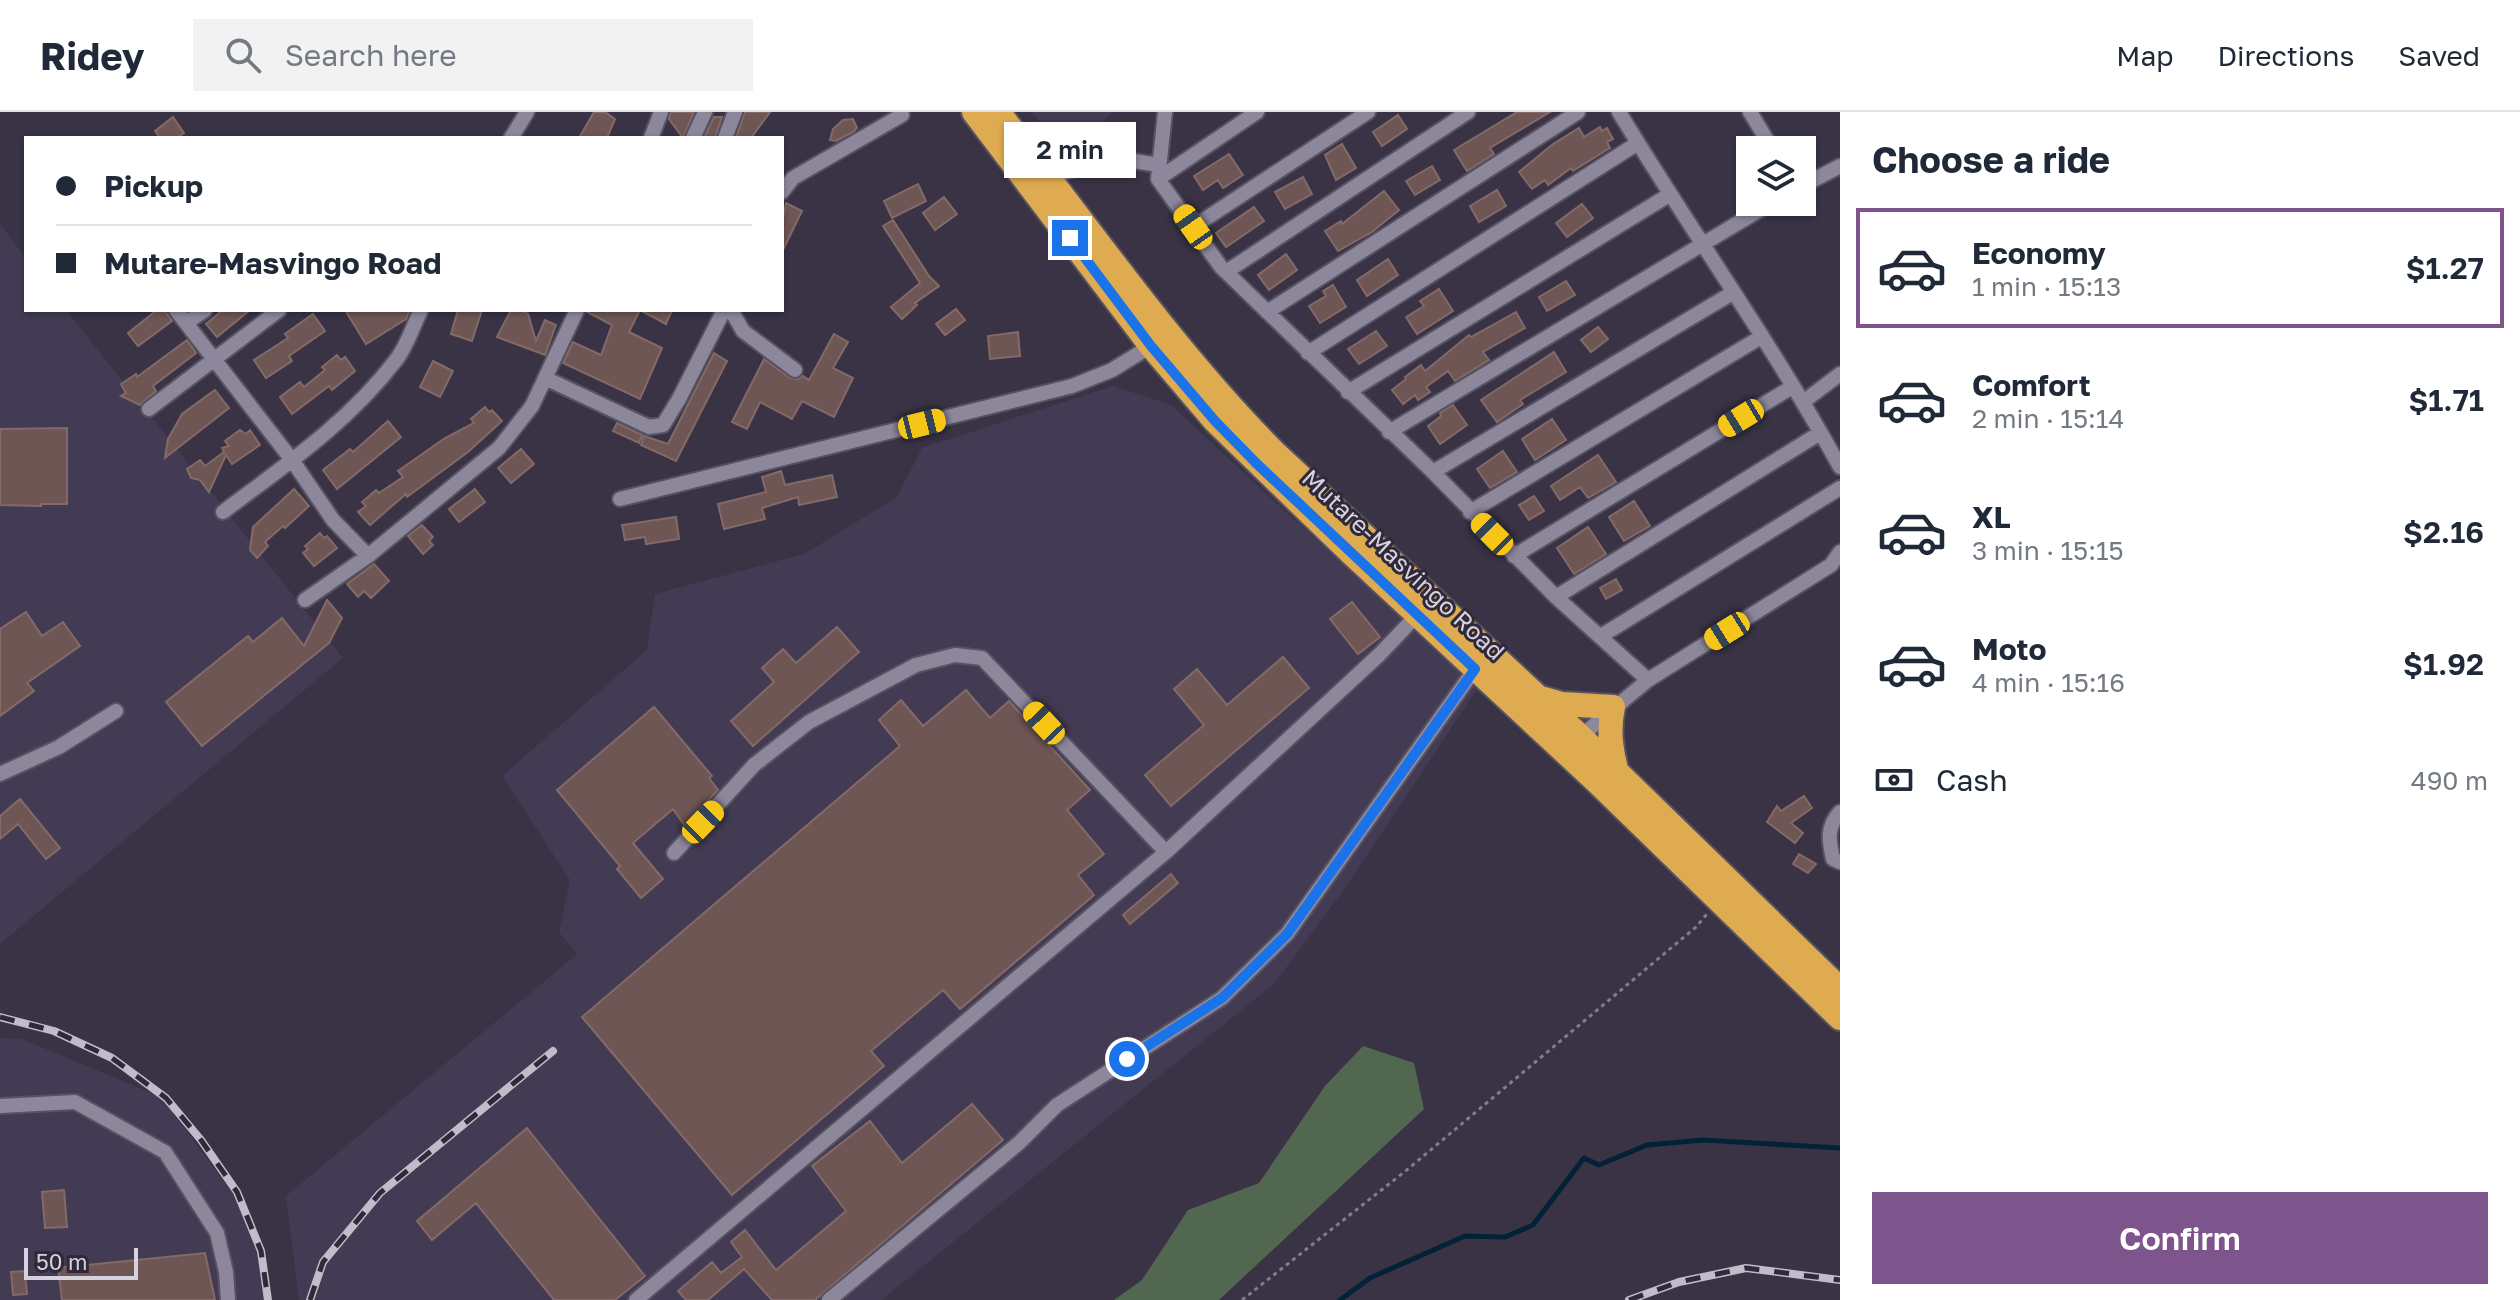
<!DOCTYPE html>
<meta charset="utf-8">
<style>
body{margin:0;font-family:"Golos Text",sans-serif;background:#f2f2f3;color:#1f2937;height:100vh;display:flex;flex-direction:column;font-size:30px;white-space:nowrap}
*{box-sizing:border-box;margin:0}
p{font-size:26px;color:#747a83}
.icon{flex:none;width:44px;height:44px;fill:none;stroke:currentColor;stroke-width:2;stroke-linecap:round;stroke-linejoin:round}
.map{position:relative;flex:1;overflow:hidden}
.details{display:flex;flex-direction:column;background:#fff;width:680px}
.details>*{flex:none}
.guide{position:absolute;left:24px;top:24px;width:760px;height:176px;border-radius:0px;box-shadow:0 2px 6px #0004;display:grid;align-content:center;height:176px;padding:0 32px;background:#fff}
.fabs{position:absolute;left:1736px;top:24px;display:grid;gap:16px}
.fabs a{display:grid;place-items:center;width:80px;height:80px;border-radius:0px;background:#fff;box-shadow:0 2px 6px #0004;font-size:40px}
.scale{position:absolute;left:24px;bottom:20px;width:114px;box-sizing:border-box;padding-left:8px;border:4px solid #d6d2de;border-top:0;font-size:22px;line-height:28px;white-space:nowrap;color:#d6d2de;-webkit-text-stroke:6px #2f293a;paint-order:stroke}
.end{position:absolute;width:36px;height:36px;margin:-18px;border:10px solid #1a73e8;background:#fff;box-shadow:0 0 0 4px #fff}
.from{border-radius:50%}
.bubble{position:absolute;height:56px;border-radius:0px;background:#fff;box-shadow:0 2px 6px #0004;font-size:26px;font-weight:600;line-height:56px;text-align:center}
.car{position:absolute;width:24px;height:48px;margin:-24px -12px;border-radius:10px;box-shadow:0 0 6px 2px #0007;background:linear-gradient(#f5c518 24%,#345 0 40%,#f5c518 0 76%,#345 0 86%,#f5c518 0)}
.guide b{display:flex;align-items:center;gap:28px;height:76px;font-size:30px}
.guide b+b{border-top:2px solid #e0e1e3}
.guide i{width:20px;height:20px;background:#1f2937}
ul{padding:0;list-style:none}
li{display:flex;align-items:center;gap:24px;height:120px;margin:0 16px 12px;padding:0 16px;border:4px solid transparent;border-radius:0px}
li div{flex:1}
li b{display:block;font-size:30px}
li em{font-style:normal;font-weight:600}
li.active{border-color:#7d558c}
li>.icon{width:72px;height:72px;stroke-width:1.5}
h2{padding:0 32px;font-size:36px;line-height:96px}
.pay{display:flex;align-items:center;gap:20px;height:88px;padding:0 32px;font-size:30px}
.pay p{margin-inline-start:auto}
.primary-button{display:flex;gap:16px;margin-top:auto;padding:16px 32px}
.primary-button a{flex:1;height:92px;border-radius:0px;background:#7d558c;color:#fff;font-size:32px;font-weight:600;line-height:92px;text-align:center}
header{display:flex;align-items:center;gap:48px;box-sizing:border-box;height:112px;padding:0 40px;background:#fff;border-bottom:2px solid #e0e1e3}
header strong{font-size:38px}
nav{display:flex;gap:44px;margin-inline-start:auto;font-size:28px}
.search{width:560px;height:72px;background:#f2f2f3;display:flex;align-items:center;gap:20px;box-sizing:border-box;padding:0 28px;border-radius:0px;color:#747a83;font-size:30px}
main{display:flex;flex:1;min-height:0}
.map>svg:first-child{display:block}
.built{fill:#433b53}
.green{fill:#52674f}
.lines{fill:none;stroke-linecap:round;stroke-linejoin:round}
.stream{stroke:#022237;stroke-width:5}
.building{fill:#6e5654;stroke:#836a68;stroke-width:2}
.minor-casing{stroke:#575261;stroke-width:18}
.highway-casing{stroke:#575261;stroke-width:28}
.path{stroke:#827d8c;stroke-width:3;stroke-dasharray:4 4;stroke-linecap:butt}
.minor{stroke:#8d879c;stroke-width:14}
.highway{stroke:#dfab50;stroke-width:24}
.rail-casing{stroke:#c0bcc9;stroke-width:8}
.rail{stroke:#2f293a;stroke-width:5;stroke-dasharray:15;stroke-linecap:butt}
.route{stroke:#1a73e8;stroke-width:10}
.labels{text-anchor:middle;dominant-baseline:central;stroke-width:6;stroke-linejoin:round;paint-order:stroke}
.street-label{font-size:24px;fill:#d6d2de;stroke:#2f293a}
</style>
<header>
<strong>Ridey</strong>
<div class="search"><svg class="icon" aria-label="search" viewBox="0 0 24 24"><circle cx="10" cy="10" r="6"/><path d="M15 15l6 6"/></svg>Search here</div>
<nav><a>Map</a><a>Directions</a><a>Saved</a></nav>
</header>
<main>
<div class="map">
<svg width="1840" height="1188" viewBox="0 0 1840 1188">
<rect width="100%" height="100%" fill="#393345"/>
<path class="built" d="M1032,0H1113L1066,45Z
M0,112L26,146V198H66L343,546L0,832Z
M1113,274L1171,293L1477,577L1343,779L1274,872L881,1188H299L286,1084L577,842L559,820L570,768L502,664L647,538L655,482L804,442L897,385L922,336Z
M0,926L22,927L161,985L251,1106L268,1170V1188H0Z"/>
<path class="green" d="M1363,934L1414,951L1424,997L1219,1188H1114L1142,1168L1188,1098L1259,1071L1325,974Z"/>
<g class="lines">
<path class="stream" d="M1340,1188L1370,1166L1465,1124L1505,1125L1533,1113L1584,1046L1599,1053L1647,1033L1703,1028L1840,1036"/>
</g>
<path class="building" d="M594,0H605L615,7L607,26H579Z
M671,0H694L683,26L669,7Z
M745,0H770L751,26H736Z
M1517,0H1550L1490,36L1494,42L1467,59L1454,38Z
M1398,3L1407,17L1382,34L1373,20Z
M173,5L184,21L177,26H160L155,19Z
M714,5H722L715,26H704Z
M853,7L857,16L853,20L836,29L830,28L833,17L843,8Z
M1600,15L1602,19L1607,16L1613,27L1607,30L1610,36L1573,59L1571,56L1548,73L1545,68L1532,77L1519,60L1553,32L1579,16L1584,25Z
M1342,32L1356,56L1336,68L1325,43Z
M1229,42L1243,63L1223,76L1218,68L1203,78L1194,64Z
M1432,54L1440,68L1415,83L1406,69Z
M1303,65L1312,82L1285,97L1275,80Z
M918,72L926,89L892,106L884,89Z
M1497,78L1506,94L1479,110L1470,94Z
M1384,79L1399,98L1372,120L1338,139L1325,119L1341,109L1342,112Z
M944,85L957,102L935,118L923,101Z
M786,91L802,99L782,140V100L784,102Z
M1582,92L1593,106L1567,125L1556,111Z
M1254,95L1264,109L1226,135L1216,121Z
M893,108L929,164L939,174L915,191L917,193L902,207L891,195L920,171L883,114Z
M1286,142L1297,158L1269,178L1258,163Z
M1388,147L1398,163L1367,184L1357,168Z
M1566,169L1575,183L1547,199L1539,185Z
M1333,173L1346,195L1320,211L1309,194L1326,184L1323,179Z
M1439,177L1453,199L1417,222L1406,205L1424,194L1420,189Z
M956,197L965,208L945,223L936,212Z
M157,198H164L172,209L138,234L128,221Z
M223,198H250L217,225L206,212Z
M345,198H410L406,207L366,232Z
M458,198H482L472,229L451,222Z
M511,198H521L528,202L536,229L545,208L556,213L545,243L497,225Z
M587,198H672L666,212L640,198L629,220L662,236L640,287L563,251L573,230L601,243L612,213L587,200Z
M1516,200L1525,216L1483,240L1489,248L1455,269L1448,259L1426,275L1430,280L1418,288L1415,283L1403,292L1392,278L1406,267L1405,265L1421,253L1425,259L1469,223L1471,225Z
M313,202L325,219L289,244L292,249L266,266L254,248L288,226L285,222Z
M1598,215L1608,227L1591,240L1581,228Z
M1376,219L1387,234L1359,252L1348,237Z
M1018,220L1020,244L990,247L988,224Z
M834,222L848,230L833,256L853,266L834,305L802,289L792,307L760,290L747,317L732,310L764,247L790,266L798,267L803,264L809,268Z
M187,228L196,241L153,274L156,279L140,293L121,284L126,281L121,272L136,262L137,265Z
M1554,240L1566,260L1520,288L1523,292L1497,310L1481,288Z
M714,241L727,249L676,349L641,333L644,324L668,332Z
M337,243L341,248L345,245L355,259L332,278L329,274L292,302L280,285L300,270L304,275L325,258L322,255Z
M433,249L453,259L440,285L420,275Z
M215,278L229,296L165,346L168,327L182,302Z
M1453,293L1467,313L1440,332L1428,314L1441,304L1440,301Z
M485,295L489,300L492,298L502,309L468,340L407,385L406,382L370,413L358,400L366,394L362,390L376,378L379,381L403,365L398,359L445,326L474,311L471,307Z
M1552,307L1566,328L1535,348L1522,327Z
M388,309L401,325L337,377L323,358L350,337L353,340Z
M617,311L642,323L639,331L613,319Z
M67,316V392H41V394L0,393V317Z
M240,318L246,322L250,318L260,333L232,352L226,343L209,380L200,368L191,366L187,357L200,348L205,354L224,340L222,336L229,334L225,329Z
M521,337L534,352L511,371L498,356Z
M1503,339L1517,360L1490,376L1477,357Z
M1598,343L1616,370L1588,386L1580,375L1560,388L1551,374Z
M781,359L785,373L832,363L837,385L799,393L798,385L762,396L765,407L724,417L718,392L766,380L762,365Z
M294,377L309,394L285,416L283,414L265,430L268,434L257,446L250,438L253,415Z
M475,377L485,390L459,410L449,397Z
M1534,384L1544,399L1529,408L1519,393Z
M1634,389L1650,414L1624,429L1609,405Z
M676,405L679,427L646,432L645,425L625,428L622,413Z
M422,413L433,425L429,429L433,433L423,442L408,424Z
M1588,415L1606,442L1574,462L1557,436Z
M320,421L324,426L327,424L337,436L314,454L303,441L308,437L305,434Z
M374,452L389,469L371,486L364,479L358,485L347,472Z
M1616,467L1622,478L1606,487L1600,476Z
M327,488L342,506L329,531L202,634L166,590L248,524L253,530L282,506L304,534Z
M1352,490L1380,525L1358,542L1330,507Z
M26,500L42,524L63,510L80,534L27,571L34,579L0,604V517Z
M837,515L859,540L753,634L731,609L774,570L762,556L783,537L796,551Z
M1283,545L1309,576L1171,694L1145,663L1204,613L1174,577L1197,557L1227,593Z
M966,578L990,606L1009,589L1090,678L1067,698L1104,742L1078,763L1094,783L960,897L943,878L871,939L884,954L732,1083L582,905L900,634L879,608L901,588L923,614Z
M654,595L712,664L709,666L718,678L685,714L673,697L633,731L663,767L641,786L617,757L620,754L557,678Z
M1804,684L1812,696L1791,711L1803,721L1795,731L1767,710L1777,694L1781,699Z
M20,687L60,736L46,747L18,712L0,727V704Z
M1799,742L1816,752L1808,761L1793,752Z
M1171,762L1178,771L1130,812L1123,803Z
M972,992L1003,1028L815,1188H772L744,1157L708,1188H686L678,1179L712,1150L721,1161L742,1145L731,1130L745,1118L776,1158L846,1099L812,1054L870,1009L902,1051Z
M527,1016L645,1164L615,1188H554L476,1091L432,1128L417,1109Z
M64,1078L67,1115L45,1116L42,1080Z
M205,1141L215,1188H62L58,1156Z
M25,1159L27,1182L13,1183L11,1160Z"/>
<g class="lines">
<defs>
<path id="minor" d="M1165,0L1158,67L1221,155L1433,360L1556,485L1648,568
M1619,0C1691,119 1773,233 1840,355
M1750,0L1773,38
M511,26L527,0
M651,26L661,0
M693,26L705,0
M725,26L735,0
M1050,65L1096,50L1121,47L1159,53
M1158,67L1257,0
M1802,74L1840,54
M782,80L793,66L902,3
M1193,115L1368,0
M1226,160L1468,0
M176,198L292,348L333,408L368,444
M731,198L743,219L795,258
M1267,200L1578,0
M186,211L205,198
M1308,241L1638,31
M545,266L649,315L663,313L679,287L724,198
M1348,280L1669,83
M1803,290L1840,262
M149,297L279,198
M1389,320L1773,90
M1433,360L1734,180
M620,387L1072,274L1112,258L1154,232
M223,400C284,354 349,310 396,248C407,234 413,214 421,198
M1470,400L1761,225
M1514,444L1792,275
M1556,485L1820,321
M305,488L368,444L499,336L532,294L577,198
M1601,524L1840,376
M1575,629L1648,568L1831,453L1840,440
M0,662L59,635L116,599
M1840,700C1826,715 1829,729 1833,747L1840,750
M674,741L754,653L809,610L916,553L955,543L982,546L1166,740
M0,994L75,990L165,1040L217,1121L226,1160L228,1188
M636,1188L1166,740L1380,542L1417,503
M829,1188L1019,1031L1057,993L1222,886L1287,822L1475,557"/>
<path id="highway" d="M974,0L1151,234L1215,309L1351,441L1596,669L1840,906
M998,0C1089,115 1171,236 1274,340L1580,624L1840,877
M1537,585L1562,592L1613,595C1608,618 1611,638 1617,661"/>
</defs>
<use href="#minor" class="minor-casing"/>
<use href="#highway" class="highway-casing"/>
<path class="path" d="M1242,1188L1408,1057L1696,815L1707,802"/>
<use href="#minor" class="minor"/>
<use href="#highway" class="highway"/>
<defs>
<path id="rail" d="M0,905L54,919L112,946L166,986L201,1028L237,1080L261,1139L268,1188
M310,1188L323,1150L380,1081L553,939
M1629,1188L1679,1170L1746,1156L1840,1168"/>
</defs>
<use href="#rail" class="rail-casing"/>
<use href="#rail" class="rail"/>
</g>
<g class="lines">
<path class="route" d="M1070,126L1151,234L1215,309L1256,351L1475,557L1287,822L1222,886L1127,947"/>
</g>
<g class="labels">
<g class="street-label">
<text transform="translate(1404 452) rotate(43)">Mutare-Masvingo Road</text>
</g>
</g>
</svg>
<div class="fabs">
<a><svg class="icon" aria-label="layers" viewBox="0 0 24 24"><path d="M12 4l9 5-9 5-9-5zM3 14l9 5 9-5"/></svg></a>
</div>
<div class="scale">50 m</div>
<i class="end from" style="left:1127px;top:947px"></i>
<i class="end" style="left:1070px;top:126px"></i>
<div class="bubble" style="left:1004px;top:10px;width:132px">2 min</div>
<i class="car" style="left:1193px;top:115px;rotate:325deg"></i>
<i class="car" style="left:1741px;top:306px;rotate:239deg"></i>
<i class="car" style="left:922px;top:312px;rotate:76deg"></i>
<i class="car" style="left:1492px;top:422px;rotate:315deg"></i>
<i class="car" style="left:1727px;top:519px;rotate:238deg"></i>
<i class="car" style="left:1044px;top:611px;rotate:317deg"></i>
<i class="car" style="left:703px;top:710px;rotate:44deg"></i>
<div class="guide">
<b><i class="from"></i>Pickup</b>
<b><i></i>Mutare-Masvingo Road</b>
</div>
</div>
<section class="details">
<h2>Choose a ride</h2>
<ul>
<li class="active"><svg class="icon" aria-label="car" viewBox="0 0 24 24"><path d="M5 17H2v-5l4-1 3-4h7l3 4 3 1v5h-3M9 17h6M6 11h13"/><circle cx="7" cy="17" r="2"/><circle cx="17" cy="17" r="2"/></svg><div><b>Economy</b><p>1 min · 15:13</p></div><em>$1.27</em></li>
<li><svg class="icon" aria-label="car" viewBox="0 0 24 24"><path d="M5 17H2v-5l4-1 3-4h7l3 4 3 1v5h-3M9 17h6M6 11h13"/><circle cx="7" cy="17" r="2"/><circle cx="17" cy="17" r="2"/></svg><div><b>Comfort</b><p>2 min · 15:14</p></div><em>$1.71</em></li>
<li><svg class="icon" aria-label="car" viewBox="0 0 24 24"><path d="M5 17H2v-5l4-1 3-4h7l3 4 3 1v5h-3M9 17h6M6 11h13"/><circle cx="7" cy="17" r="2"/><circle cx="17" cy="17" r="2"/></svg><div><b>XL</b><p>3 min · 15:15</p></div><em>$2.16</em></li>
<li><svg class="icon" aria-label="car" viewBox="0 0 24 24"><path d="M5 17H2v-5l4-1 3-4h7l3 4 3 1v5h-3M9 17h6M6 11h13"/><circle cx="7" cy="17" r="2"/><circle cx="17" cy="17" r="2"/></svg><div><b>Moto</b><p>4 min · 15:16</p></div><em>$1.92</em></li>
</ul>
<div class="pay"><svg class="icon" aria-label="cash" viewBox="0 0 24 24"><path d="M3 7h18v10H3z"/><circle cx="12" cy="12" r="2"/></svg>Cash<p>490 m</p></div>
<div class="primary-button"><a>Confirm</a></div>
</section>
</main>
